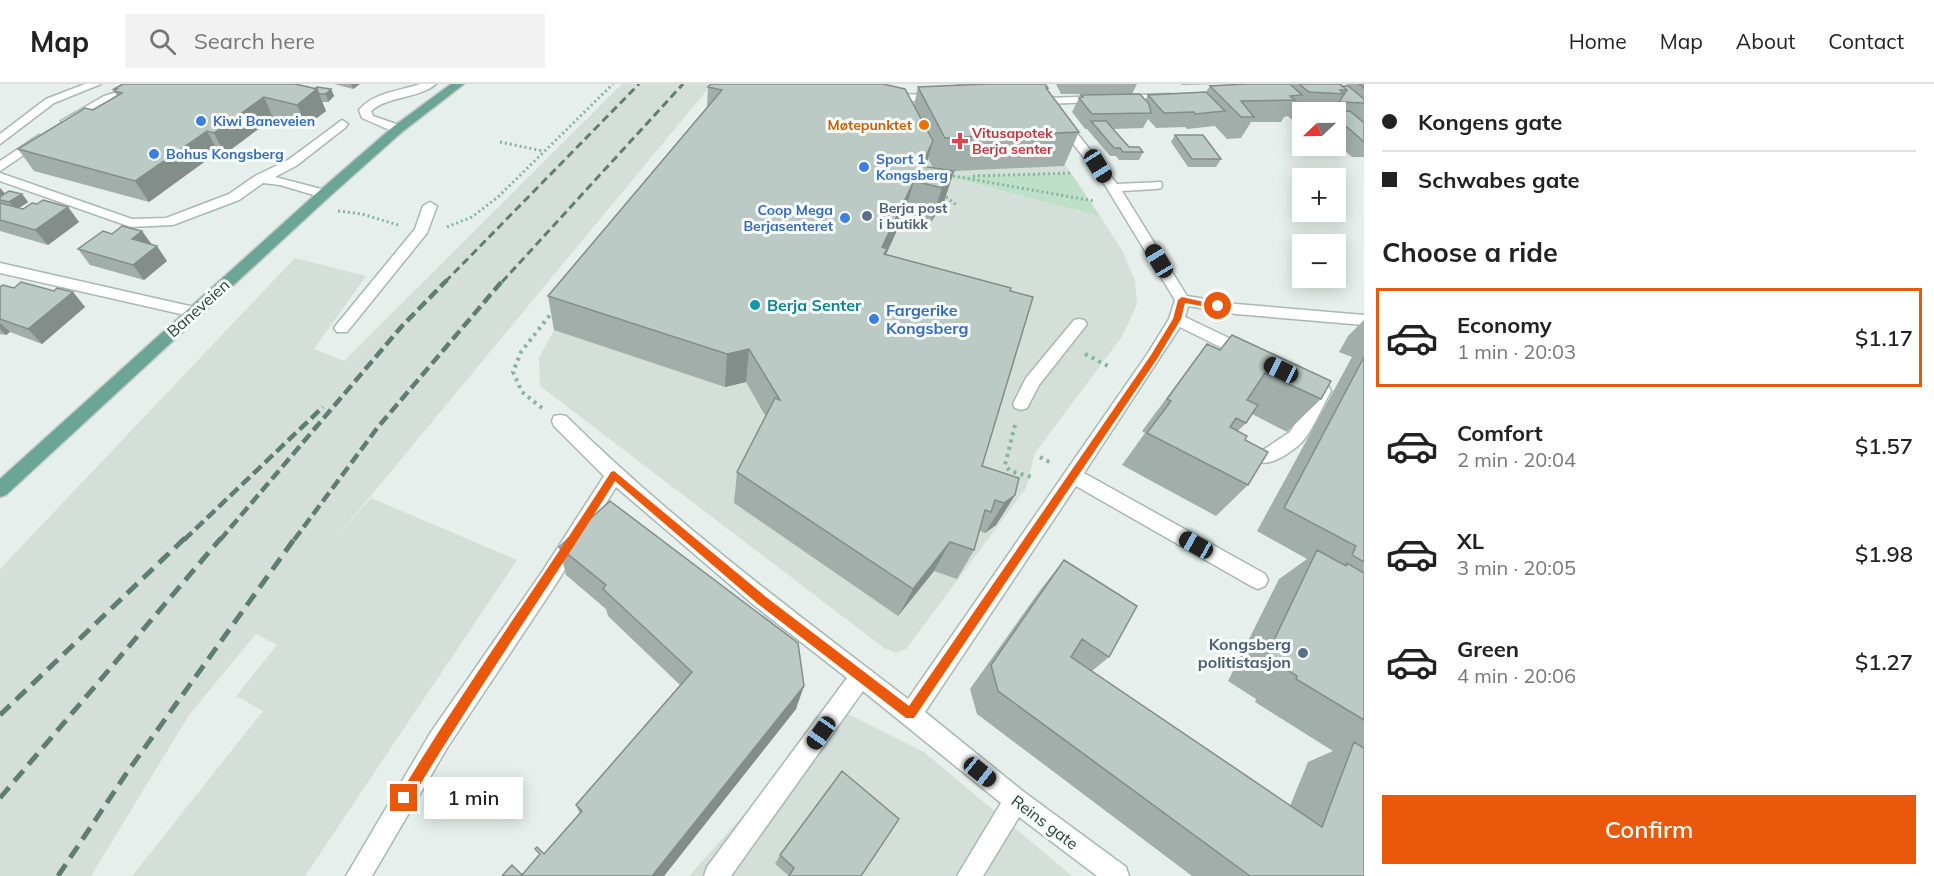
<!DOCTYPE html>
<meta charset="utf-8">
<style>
body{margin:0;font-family:Mulish,sans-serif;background:#f2f2f2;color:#222;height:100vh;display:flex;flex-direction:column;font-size:22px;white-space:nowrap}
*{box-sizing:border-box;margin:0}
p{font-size:20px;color:#767676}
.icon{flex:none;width:33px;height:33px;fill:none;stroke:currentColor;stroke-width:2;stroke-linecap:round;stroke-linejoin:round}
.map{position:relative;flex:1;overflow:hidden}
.sheet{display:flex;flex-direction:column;background:#fff;width:570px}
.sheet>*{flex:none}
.top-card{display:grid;align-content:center;height:132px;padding:0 18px;background:#fff}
.needle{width:39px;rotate:248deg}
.fabs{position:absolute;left:1292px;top:18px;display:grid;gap:12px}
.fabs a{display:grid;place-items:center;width:54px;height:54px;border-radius:0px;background:#fff;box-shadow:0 3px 15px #0003;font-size:30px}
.end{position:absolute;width:27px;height:27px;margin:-14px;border:8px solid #ea580c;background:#fff;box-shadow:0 0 0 3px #fff}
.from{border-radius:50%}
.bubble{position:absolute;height:42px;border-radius:0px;background:#fff;box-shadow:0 3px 15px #0003;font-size:20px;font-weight:600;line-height:42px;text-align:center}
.car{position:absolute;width:18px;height:36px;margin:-18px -9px;border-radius:8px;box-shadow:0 0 4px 2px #0007;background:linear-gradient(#222 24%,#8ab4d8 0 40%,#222 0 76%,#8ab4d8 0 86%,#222 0)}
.top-card b{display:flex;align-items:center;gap:21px;height:57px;font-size:22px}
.top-card b+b{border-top:2px solid #e0e0e0}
.top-card i{width:15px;height:15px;background:#222}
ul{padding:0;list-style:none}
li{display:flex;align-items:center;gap:18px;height:99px;margin:0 12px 9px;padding:0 6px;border:3px solid transparent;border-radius:0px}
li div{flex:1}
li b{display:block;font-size:22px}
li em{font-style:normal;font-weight:600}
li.selected{border-color:#ea580c}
li>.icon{width:54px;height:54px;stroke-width:1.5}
h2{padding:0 18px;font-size:27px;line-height:72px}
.action{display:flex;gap:12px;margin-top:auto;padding:12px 18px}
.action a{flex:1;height:69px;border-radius:0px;background:#ea580c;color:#fff;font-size:24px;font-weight:600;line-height:69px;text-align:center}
header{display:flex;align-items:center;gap:36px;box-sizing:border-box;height:84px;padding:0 30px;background:#fff;border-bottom:2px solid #e0e0e0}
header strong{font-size:28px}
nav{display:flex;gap:33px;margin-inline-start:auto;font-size:21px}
.search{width:420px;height:54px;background:#f2f2f2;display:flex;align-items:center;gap:15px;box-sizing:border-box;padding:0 21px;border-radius:0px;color:#767676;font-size:22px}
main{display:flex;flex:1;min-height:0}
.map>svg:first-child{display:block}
.built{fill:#d4dfda}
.green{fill:#bfe0c8}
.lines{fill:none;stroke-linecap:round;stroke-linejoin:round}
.minor-casing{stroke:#a8b8b2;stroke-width:3}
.major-casing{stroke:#c2cac8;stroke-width:3}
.path-far1{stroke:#86b3a5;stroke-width:3;stroke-dasharray:2 3;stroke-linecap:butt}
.path{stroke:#86b3a5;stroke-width:4;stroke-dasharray:3 4.5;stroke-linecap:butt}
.minor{fill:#fff;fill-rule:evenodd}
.major{fill:#6aa596;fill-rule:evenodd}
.rail-far2{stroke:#5f7d75;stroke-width:3;stroke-dasharray:8 4.5;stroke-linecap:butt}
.rail-far1{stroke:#5f7d75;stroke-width:4.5;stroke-dasharray:11 5;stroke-linecap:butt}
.rail{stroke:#5f7d75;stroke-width:5;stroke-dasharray:14 8;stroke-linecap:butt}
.wall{fill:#a1aea9;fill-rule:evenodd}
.shaded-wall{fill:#838d89}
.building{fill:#bbcac4;stroke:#838d89;stroke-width:1.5}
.route{fill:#ea580c}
.shop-dot{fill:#3f7fe0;stroke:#f7fbf9;stroke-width:2}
.food-dot{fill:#e8710a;stroke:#f7fbf9;stroke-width:2}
.health-dot{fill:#e0444e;stroke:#f7fbf9;stroke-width:2}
.service-dot{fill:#5c6f8a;stroke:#f7fbf9;stroke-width:2}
.culture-dot{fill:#0f9aa8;stroke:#f7fbf9;stroke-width:2}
.labels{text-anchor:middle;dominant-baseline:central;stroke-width:6;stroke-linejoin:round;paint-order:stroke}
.far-shop-label{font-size:14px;font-weight:bold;fill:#366cbe;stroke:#f7fbf9;text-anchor:start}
.far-food-label{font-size:14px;font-weight:bold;fill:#c56008;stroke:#f7fbf9;text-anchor:end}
.far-health-label{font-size:14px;font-weight:bold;fill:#be3a42;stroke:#f7fbf9;text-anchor:start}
.far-service-label{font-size:14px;font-weight:bold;fill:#4e5e75;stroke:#f7fbf9;text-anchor:start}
.culture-label{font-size:16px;font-weight:bold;fill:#0d838f;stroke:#f7fbf9;text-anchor:start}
.street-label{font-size:16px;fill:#24423a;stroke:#f7fbf9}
.shop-label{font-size:16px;font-weight:bold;fill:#366cbe;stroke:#f7fbf9;text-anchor:start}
.service-label{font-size:16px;font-weight:bold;fill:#4e5e75;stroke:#f7fbf9;text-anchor:end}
</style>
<header>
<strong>Map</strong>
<div class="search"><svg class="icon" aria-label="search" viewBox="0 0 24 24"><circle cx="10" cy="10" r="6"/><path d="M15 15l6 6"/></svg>Search here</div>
<nav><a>Home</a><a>Map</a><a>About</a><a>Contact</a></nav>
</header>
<main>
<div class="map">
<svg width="1364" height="792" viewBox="0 0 1364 792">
<rect width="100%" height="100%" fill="#e6efeb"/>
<path class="built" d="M622,0H712L340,449L371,414L517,476L305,792H132L263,627L236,612L277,561L256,550L189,631L91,792H0V485L295,174L366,192L314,265L344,277Z
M1031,31L1071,89L949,93L1100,132L1123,168L1135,197L1137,220L1123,251L1035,369L1026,404L906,565L896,569L884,564L540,302L539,274L554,246L903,37Z
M838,625L924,668L1072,792H689Z"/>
<path class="green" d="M1071,89L1100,132L946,92Z"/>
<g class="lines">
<defs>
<path id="minor" d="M85,0H101L54,19L0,60V50L46,15Z
M420,0H436C418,15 390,11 371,27L373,32L402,42V48H394L362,34L359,26C374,8 400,7 420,0Z
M839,0C862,0 882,9 905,10C916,11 927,10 938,8C950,5 957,0 970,0C946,24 864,22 839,0Z
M140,1L144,2V6L112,16L71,39L67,41L61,37L104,12Z
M1171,10L1177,13L1175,15L1044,20L1038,17L1044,14Z
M1061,32L1065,34L1117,100L1161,98L1162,101L1161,104L1156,105L1122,107L1187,212L1236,220L1364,231V241L1236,230L1188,222L1185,233L1254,266L1256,270L1254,274H1242L1180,243L1084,389L1265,490L1268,496L1265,502L1258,505L1251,502L1076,402L925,628L1024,708L1126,783L1129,792H1097L1019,733L983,792H957L1001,719L863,607L731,792H704L707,783L847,594L755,522L616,403L556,500L447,664L372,792H346L431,648L542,488L604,392L554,342L552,337L554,332L560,331L566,332C671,436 790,525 908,615L1148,269L1169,235L1175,216L1105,101L1055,36Z
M342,36L348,40L346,43L296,82L275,93L329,107L331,110L329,113L324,114L280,101L263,99L239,116L173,141L131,143L0,97V89L132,135L166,134L229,110L255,92L288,76Z
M39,51L45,55L43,58L0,87V77Z
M430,118L437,122L427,149L347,248H337L334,244L337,240L415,145L423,122Z
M0,179L194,223L202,228L194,233L0,189Z
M1079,235L1084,236L1087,240L1084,244L1039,301L1027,324L1021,326L1015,324L1013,320L1026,294L1074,236Z
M1319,298L1329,303L1331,307C1323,321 1313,346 1302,358C1293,367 1272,382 1260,378L1257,373L1260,368L1290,348L1314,309L1311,304L1313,300Z"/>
<path id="major" d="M451,0H464L402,48L329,113L6,411L0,413V395L319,107L394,42Z"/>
</defs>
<use href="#minor" class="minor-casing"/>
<use href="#major" class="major-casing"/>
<path class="path-far1" d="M500,58L543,67
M948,91L1094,117
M973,92L1073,89
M942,110L958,122
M338,127L362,130L398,141
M447,143L472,133L499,112L613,0"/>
<path class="path" d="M1085,270L1108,282
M542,324L522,308L513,288L521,268L553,227
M1015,341L1005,381L1010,387L1035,394
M1040,373L1053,380"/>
<use href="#minor" class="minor"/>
<use href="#major" class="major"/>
<path class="rail-far2" d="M445,198L639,0
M502,198L683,0"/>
<path class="rail-far1" d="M184,456L323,323
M220,456L402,242L447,196
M294,456L378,343L503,196"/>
<path class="rail" d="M0,631L185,454
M0,714L221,454
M58,792L128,687L295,454"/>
</g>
<path class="wall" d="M334,0H360L353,5Z
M1056,0H1137L1132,10H1061Z
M1181,0H1215L1182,1Z
M1246,0H1340L1342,2H1346L1347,0H1364V73H1352L1335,58V28H1302V35H1291L1288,32L1284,33L1281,38H1251L1241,54L1227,55L1215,42L1187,45L1185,43L1156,44L1148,35L1143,44L1113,45L1129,63L1143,68L1139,76H1119L1116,72H1110L1087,45H1085L1072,28L1079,14L1080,13L1081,11L1145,16L1148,11L1206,8L1210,2Z
M708,3L914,21L918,3L1048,4L1047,7L1079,48L1064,82L954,87L943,121L931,138L904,131L886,170L1010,207L982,382L1015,411L996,441L985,449L980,447L974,466L957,495L934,487L898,532L734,419L737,388L766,333L746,298L725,303L554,246L548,212L707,23ZM928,74L933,84L926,83Z
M114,5H331L334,12L328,18H322L326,27L306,42L273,34L225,70L218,68L149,118L34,87L18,65L117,12L114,7L115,6Z
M1175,51L1221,75L1216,83H1188L1171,58Z
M0,104L5,110H22L28,118L19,124L23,125L37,120L68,123L79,138L48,161L0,147Z
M142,147L151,161L167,177L144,196L90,181L78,165L112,150Z
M0,203L73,208L85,223L42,260L10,248L6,251L0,250Z
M1364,236V792H1192L977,630L970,605L1041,505L1064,476L1109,573L1092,587L1290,722L1308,678L1333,667L1255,618L1256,615L1228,597L1279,495L1307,475L1257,447L1352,273L1339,268L1348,252Z
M1232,251L1321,315L1287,348L1252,330L1246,339L1238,347L1245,356L1248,401L1216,432L1122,381L1145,349L1142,347L1207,260L1220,266Z
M559,463L796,625L664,792H502L512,781L522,790L544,770L580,730L576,721L680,601L608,532L606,525L566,491Z
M780,771L861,792H789L775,780Z"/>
<path class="shaded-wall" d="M351,0H360L353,5Z
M317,5L326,27L306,42L297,21Z
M331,5L334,12L328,18L326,10Z
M264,13L273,34L225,70L214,49Z
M207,47L218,68L149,118L135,97Z
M933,57L923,92L921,82Z
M954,87L943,121L931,138L942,104Z
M914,97L904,131L884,175L882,163Z
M0,104L7,112L0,116Z
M22,110L28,118L16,126L9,118Z
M68,123L79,138L48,161L35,146Z
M142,147L153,162L132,155Z
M157,162L167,177L144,196L133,181Z
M73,208L85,223L42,260L28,245Z
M0,239L10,248L6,251L0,245Z
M749,265L746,298L725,303L727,270Z
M1015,411L996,441L985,449L1004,419Z
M950,458L934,487L898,532L913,505Z
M804,602L796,625L664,792H652Z"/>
<path class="building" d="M123,0H295L317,5L297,21L264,13L214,49L207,47L135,97L18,65L85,24L93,26L122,9L114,7L117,5H114Z
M711,0H883L905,5L933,57L921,82L954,87L942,104L914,97L882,163L887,165L884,170L1011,204L1010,207L1033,213L982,382L1019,394L1015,411L1004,419L995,416L991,428L985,426L974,466L950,458L913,505L737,388L775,314L780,316L749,265L727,270L548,212L722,6L708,3Z
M987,0H1045L1048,4H1046L1079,48L945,54L918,3Z
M1246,0H1290L1302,11L1290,12L1295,16L1241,17L1254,33H1241L1210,2Z
M1299,0H1340L1347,6H1340L1344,10L1309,8Z
M1359,0H1364V4Z
M1342,2H1348L1364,15V19L1340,18H1339L1347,6Z
M317,3L331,5L326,10H319L317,5H315Z
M1206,8L1225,27L1195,30L1194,28L1164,29L1148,11Z
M1140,10L1149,20L1151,29L1092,30L1079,14L1083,13L1081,11Z
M1350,27L1364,39V58L1347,43L1339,41H1335V28H1331Z
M1091,37H1106L1129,63H1139L1143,68H1123L1120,64H1114Z
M1175,51H1203L1221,75H1192Z
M9,107L22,110L9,118L0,116V113Z
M43,116L68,123L35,146L0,136V119L23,125L32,119L37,120Z
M122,142L142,147L132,155L157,162L133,181L78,165L103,147L112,150Z
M21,198L54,207L57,204L73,208L28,245L0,235V203L3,201L14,204Z
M1232,251L1331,297L1321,315L1265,289L1247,316L1258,321L1246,339L1236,334L1230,343L1247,352L1245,356L1268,368L1248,401L1147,349L1171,317L1167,315L1207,260L1220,266Z
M1364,273V478L1352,471L1356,462L1284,424Z
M610,417L798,559L804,602L652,792H502L512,781L522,791L540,770L535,765L537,763L544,770L582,727L576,721L692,588L603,505L606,501L559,463Z
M1317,466L1346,482L1347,479L1364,489V636L1296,595L1297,592L1266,573Z
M1064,476L1137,522L1109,573L1082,555L1071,573L1322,743L1354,658L1364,664V792H1250L998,607L991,581Z
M842,687L899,735L861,792H789L794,784L780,771Z"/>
<path class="route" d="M1182,213L1222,222L1218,225L1185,219L1181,235L1157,275L914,634H906L758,520L615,397C548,505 474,609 409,719L404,721L400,719L398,714L400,710C466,600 542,496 611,388L614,387L766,513L909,622L1151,271L1173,235L1178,216Z"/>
<g class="shop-dot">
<circle cx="201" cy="37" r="6"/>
<circle cx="154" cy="70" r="6"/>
<circle cx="864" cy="83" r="6"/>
<circle cx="845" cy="134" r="6"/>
<circle cx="874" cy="235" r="6"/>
</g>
<circle class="food-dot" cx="924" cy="41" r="6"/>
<path class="health-dot" d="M957 48h6v6h6v6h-6v6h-6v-6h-6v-6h6z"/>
<g class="service-dot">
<circle cx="867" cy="132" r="6"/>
<circle cx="1303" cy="569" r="6"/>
</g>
<circle class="culture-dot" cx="755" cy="221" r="6"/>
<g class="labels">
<g class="far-shop-label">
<text x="213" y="37">Kiwi Baneveien</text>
<text x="166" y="70">Bohus Kongsberg</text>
<text x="876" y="75">Sport 1<tspan x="876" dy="16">Kongsberg</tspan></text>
<text x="833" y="126" text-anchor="end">Coop Mega<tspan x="833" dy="16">Berjasenteret</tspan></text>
</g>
<g class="far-food-label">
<text x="912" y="41">Møtepunktet</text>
</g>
<g class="far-health-label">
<text x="972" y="49">Vitusapotek<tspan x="972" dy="16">Berja senter</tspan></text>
</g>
<g class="far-service-label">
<text x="879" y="124">Berja post<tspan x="879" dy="16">i butikk</tspan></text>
</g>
<g class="culture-label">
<text x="767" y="221">Berja Senter</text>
</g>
<g class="street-label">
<text transform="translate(198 224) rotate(-42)">Baneveien</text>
<text transform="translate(1045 738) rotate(37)">Reins gate</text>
</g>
<g class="shop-label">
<text x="886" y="226">Fargerike<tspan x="886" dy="18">Kongsberg</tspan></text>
</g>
<g class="service-label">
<text x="1291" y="560">Kongsberg<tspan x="1291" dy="18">politistasjon</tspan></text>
</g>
</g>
</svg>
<div class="fabs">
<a><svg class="needle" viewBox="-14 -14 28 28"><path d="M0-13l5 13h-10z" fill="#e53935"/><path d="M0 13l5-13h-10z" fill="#767676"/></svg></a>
<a>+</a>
<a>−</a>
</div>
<i class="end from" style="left:1218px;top:222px"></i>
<i class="end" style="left:404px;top:714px"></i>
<div class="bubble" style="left:424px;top:693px;width:99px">1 min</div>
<i class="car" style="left:1098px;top:82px;rotate:148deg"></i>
<i class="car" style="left:1159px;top:177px;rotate:329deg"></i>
<i class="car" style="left:1281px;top:286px;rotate:296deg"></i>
<i class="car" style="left:1196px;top:461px;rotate:299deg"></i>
<i class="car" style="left:821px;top:649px;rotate:215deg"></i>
<i class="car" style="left:980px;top:688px;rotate:129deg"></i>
</div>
<section class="sheet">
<div class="top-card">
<b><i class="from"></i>Kongens gate</b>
<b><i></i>Schwabes gate</b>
</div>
<h2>Choose a ride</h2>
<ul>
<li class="selected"><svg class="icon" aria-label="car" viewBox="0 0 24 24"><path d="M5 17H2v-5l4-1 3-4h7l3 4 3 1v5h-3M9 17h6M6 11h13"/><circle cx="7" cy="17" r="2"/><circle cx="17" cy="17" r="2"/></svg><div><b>Economy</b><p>1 min · 20:03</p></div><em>$1.17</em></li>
<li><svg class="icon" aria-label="car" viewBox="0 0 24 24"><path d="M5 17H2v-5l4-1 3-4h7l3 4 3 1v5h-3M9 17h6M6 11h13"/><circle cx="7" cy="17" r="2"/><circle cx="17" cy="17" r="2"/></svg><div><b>Comfort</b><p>2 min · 20:04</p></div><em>$1.57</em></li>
<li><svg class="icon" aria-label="car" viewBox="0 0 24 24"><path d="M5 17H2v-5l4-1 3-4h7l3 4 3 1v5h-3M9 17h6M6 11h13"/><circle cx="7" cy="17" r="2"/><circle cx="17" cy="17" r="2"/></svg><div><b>XL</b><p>3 min · 20:05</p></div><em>$1.98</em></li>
<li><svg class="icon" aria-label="car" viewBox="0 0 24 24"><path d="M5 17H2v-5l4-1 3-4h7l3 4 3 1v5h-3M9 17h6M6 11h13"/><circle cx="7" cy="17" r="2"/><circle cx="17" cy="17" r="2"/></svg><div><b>Green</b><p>4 min · 20:06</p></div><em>$1.27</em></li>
</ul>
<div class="action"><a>Confirm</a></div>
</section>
</main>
